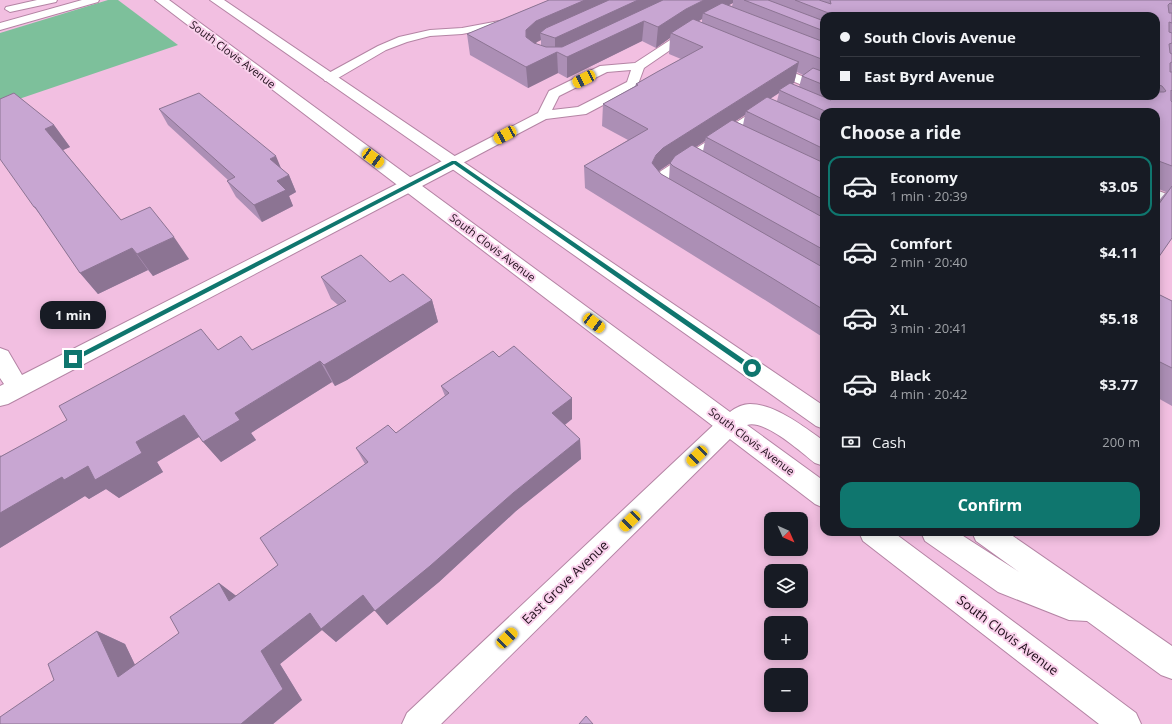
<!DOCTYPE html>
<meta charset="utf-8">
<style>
body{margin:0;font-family:"Open Sans",sans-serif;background:#20242c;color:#f1f3f6;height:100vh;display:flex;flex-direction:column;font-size:15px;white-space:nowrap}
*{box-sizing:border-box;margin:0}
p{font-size:13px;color:#9ea1a6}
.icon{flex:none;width:22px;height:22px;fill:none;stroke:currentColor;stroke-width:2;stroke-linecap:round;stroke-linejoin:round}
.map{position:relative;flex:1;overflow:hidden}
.details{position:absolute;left:820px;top:108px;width:340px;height:428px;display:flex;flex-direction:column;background:#171b24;border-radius:12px;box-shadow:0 2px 10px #0003}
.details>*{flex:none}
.top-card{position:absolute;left:820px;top:12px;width:340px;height:88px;border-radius:12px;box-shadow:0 2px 10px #0003;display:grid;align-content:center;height:88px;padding:0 20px;background:#171b24}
.needle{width:26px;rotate:135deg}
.buttons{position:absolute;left:764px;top:512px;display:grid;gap:8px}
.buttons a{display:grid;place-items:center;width:44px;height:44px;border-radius:8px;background:#171b24;box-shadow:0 2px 10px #0003;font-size:20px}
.end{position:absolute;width:18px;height:18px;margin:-9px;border:5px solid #0f766e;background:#fff;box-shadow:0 0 0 2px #fff}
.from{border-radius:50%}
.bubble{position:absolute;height:28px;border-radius:12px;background:#171b24;box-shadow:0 2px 10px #0003;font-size:13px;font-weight:700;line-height:28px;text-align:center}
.car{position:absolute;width:12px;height:24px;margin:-12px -6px;border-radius:5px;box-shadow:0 0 3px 1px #0007;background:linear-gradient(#f5c518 24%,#345 0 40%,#f5c518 0 76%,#345 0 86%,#f5c518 0)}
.top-card b{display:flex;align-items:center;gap:14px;height:38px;font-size:15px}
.top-card b+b{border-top:1px solid #363941}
.top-card i{width:10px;height:10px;background:#f1f3f6}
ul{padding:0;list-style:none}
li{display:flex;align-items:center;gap:12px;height:60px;margin:0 8px 6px;padding:0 12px;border:2px solid transparent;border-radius:12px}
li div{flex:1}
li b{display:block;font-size:15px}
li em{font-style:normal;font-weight:700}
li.on{border-color:#0f766e}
li>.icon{width:36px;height:36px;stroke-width:1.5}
h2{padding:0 20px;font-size:18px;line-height:48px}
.pay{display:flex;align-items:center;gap:10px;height:44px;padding:0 20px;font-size:15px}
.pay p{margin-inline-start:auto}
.action{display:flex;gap:8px;margin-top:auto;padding:8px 20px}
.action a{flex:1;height:46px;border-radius:12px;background:#0f766e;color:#fff;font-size:16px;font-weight:700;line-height:46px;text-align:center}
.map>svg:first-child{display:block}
.green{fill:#7dc09b}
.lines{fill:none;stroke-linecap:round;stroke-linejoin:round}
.lane-casing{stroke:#b484a4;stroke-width:2}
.street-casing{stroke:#b484a4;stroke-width:2}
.primary-casing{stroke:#b484a4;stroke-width:2}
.lane{fill:#fff;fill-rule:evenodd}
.street{fill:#fff;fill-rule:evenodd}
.primary{fill:#fff;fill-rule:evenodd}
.wall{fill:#ac8fb5;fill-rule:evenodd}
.shaded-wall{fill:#8c7493}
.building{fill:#c8a6d2;stroke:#8c7493}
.route{fill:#0f766e}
.labels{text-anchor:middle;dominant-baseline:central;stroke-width:4;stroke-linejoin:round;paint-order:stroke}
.street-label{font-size:11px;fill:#1f0e1a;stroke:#f9d0eb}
.near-street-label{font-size:13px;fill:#1f0e1a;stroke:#f9d0eb}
</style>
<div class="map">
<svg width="1172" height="724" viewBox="0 0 1172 724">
<rect width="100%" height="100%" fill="#f2bfe1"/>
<path class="green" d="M108,0H118L178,45L13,101H0V33Z"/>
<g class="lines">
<defs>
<path id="lane" d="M37,0H57L56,2L10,12L5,9L6,7Z
M82,0H99L98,2L0,30V23Z
M510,19L514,20L516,22L514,24L462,34L430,36L407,42L386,50L333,81H325L323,78L325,75L378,46L399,37L430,30L462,28Z
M691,28L695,29L697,31L695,33L644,68L637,87L586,114L546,119L459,165L454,166L449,165L447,162L449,159L538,113L549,91L600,66L635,63L687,29ZM631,70L627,82L578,107L552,110L559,96L607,72Z
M772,64L824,85V94L768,71L766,68L768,65Z
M765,106L770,107L772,110L770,113L671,177L666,185L677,195L674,198C664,201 656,194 651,186L655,177L661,171L760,107Z
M1156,190L1172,196V207L1156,201Z"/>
<path id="street" d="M454,157L460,158L462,162L460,166L8,404L0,406V386L4,384L0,378V348L8,351L22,375L448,158Z
M730,414L738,417L742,424L738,431L441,724H402L407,713L722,417Z"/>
<path id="primary" d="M155,0H169L730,412C735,408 743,404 750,404C775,404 804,427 824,441V466L815,463C801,452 765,419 747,425L824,481V508L815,504Z
M210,0H224L824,406V429L816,426L448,166Z
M859,532H893L1136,713L1141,724H1099L863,541Z
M921,532H957L1019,572L976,541L972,532H1007L1172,646V679L1161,675L1087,621L1069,620L998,592L925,541Z"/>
</defs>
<use href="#lane" class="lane-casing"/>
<use href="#street" class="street-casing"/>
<use href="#primary" class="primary-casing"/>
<use href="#lane" class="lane"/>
<use href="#street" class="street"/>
<use href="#primary" class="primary"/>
</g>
<path class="wall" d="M549,0H1172V238L1156,261V204L1166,192L1156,188V112H824V338L765,300L585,188L584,166L628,140L602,126L603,104L635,86L636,84L681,59L669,54L670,38L656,48L642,41L567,78L558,73L528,88L470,55L467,34ZM733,3L732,6L729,5ZM824,16H1156V96H824ZM702,19V23L698,22ZM541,40V46L535,44L537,42ZM797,72L803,75L802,76L799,87L792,84L794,83ZM779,93L777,101L770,99ZM745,115L743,125L735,121ZM705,141L703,151L696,147ZM670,163L669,179L661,174L658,172Z
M159,109L281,169L289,175L296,192L289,196L293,206L262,222L236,197L227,181L228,180L168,125Z
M54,125L70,147L63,150L121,220L189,259L153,276L148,270L98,294L80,273L42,217L34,207Z
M321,277L390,282L432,300L438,322L347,380L335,386L332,382L251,433L256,440L221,462L199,437L157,462L163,472L119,498L106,489L89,499L85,496L0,548V455L1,456L218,350H252L338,305L331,299Z
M1156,293L1172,301V406L1156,397Z
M499,357L572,398V419L565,425L580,439L581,459L516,511L439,582L387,625L375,610L336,642L322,630L280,664L302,700L273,724H0L54,680L97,631L125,644L135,665L179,633L219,583L236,596L278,565L365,464L356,448L396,433L445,396L441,386Z"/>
<path class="shaded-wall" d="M585,0H628L540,33L541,40L537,42L527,51L526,30L536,21Z
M638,0H679L557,52L558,73L528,88L526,67L555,53V38Z
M704,0H733V3L710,15L703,13L702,19L683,30L671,33L670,38L656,48L658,27L686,9Z
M644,21L642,41L567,78V57Z
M799,62L794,83L781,91L779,90V93L748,113L746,111L745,115L708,139L706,137L705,141L660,170L654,176L652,163L656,155L663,148Z
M54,125L70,147L61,151L45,129Z
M276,156L283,173L270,159Z
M289,175L296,192L289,196L293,206L262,222L254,205L277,181Z
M174,237L189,259L153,276L137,254Z
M132,248L148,270L98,294L80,273Z
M432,300L438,322L347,380L335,386L324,365Z
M320,361L332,382L251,433L256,440L221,462L203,442L235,413Z
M572,398V419L554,433L552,413Z
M184,415L202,435L157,462L163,472L119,498L106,489L89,499L85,496L0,548V513L62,477L88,466L136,442Z
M580,439L581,459L516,511L439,582L387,625L375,611L513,493Z
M219,583L239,598L229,601Z
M363,595L376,609L336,642L322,630L280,664L302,700L273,724H241L261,651L310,613Z
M97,631L125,644L146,688L118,677Z"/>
<path class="building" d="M549,0H585L536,21L526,30V37L534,43L546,47H562L663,0H704L686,9L658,27L644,21L567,57L557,52L526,67L467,34Z
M609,0H638L555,38L540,33L546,28Z
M744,0H768L824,21V31Z
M795,0H819L831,4L830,0H1172V4L1170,3L1168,5L1169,13H1172V23L1169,22V32L1172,33V43L1169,44L1170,53L1172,54V62L1170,63V72H1172V91L1171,90V101L1172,102V166L1156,160V112H827L779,90L790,83L831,100L832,96H1156V92H1164L1166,91L1162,86L1156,84V16H831V14Z
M722,3L824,42V60L703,13Z
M693,19L799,62L663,148L656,155L652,163L661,174L824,268V310L772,278L584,166L648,129L603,104L638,85L636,84L657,72L703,47L671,33Z
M813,68L824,72V85L802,76Z
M14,93L54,125L45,129L121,220L150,207L174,237L137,254L132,248L80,273L35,207H34L0,159V99Z
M199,93L276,156L270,159L289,175L277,181L286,190L254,205L227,181L235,177L159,109Z
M767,97L824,122V149L746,111Z
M732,120L824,163V200L706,137Z
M692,145L824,218V250L673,166L670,163L675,156Z
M1172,186V238L1156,261V208Z
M361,255L390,282L403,274L432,300L336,358L324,365L320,361L235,413L240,420L203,442L184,415L136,442L142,453L95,480L88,466L64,480L62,477L0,513V457L42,434L67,420L59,406L201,329L218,350L241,336L252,350L346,301L321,277Z
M1156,293L1172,301V368L1156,360Z
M514,346L572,398L552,413L580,439L513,493L430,566L375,611L363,595L321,629L310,613L261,651L283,689L241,724H0V717L54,680L48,664L97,631L118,677L179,633L170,617L219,583L229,601L278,565L260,538L368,462L356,448L388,425L396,433L449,393L441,386L493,351L499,357Z
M586,716L593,724H579Z"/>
<path class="route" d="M452,161H456L755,367V370H750L454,164L75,361H70L69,359Z"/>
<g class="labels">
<g class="street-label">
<text transform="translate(233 54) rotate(37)">South Clovis Avenue</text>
<text transform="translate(493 247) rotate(37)">South Clovis Avenue</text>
<text transform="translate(752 441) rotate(37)">South Clovis Avenue</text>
</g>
<g class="near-street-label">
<text transform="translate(565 582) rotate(-44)">East Grove Avenue</text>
<text transform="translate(1008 635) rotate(37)">South Clovis Avenue</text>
</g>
</g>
</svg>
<div class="buttons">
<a><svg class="needle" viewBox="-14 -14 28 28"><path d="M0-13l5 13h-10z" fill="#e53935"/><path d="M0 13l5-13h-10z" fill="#9ea1a6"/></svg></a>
<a><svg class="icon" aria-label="layers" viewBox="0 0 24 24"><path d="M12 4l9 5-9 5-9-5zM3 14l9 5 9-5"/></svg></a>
<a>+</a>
<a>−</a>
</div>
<i class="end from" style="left:752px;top:368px"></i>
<i class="end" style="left:73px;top:359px"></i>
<div class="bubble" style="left:40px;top:301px;width:66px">1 min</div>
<i class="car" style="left:584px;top:79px;rotate:244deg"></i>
<i class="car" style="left:505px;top:135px;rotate:242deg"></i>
<i class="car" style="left:373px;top:158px;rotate:126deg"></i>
<i class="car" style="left:594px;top:323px;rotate:127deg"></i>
<i class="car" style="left:697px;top:456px;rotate:226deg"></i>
<i class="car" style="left:630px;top:521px;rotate:226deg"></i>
<i class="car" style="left:507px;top:638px;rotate:46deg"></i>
<div class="top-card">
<b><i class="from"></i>South Clovis Avenue</b>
<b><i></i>East Byrd Avenue</b>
</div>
<section class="details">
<h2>Choose a ride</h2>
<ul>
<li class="on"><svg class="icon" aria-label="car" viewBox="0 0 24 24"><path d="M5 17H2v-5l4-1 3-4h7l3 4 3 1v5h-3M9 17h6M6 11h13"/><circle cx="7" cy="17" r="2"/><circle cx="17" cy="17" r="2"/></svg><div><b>Economy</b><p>1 min · 20:39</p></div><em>$3.05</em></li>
<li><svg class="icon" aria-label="car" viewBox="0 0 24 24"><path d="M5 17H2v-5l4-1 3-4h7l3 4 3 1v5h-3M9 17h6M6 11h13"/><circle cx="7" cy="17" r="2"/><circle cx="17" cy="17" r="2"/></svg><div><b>Comfort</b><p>2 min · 20:40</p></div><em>$4.11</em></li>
<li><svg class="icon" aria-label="car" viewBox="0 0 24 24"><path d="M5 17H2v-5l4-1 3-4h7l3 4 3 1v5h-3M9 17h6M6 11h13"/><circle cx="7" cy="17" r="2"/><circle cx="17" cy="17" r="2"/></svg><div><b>XL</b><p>3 min · 20:41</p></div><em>$5.18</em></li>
<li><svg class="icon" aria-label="car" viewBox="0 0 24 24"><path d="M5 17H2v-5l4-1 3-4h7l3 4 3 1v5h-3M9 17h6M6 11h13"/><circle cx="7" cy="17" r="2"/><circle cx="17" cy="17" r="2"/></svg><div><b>Black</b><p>4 min · 20:42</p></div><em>$3.77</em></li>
</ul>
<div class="pay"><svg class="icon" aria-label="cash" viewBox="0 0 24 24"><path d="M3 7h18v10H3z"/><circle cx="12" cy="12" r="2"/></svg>Cash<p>200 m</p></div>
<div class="action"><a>Confirm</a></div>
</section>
</div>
